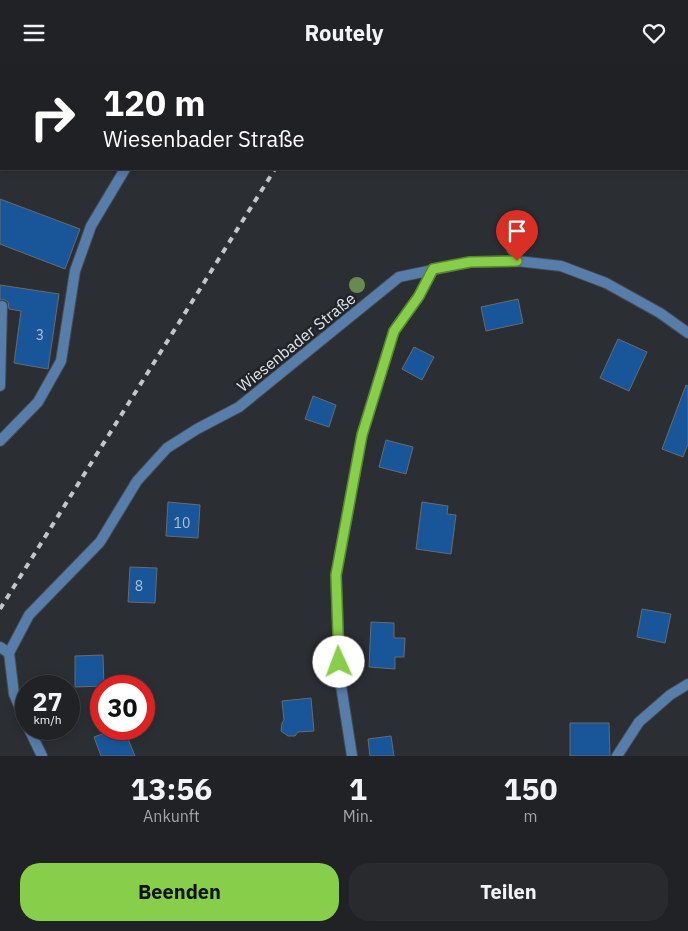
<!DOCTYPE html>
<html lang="de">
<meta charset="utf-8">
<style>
:root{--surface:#202226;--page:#282a2e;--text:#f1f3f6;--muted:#a2a4a7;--line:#3d3f43;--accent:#87cf4a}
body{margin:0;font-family:"IBM Plex Sans",sans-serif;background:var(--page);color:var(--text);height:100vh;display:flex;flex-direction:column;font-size:19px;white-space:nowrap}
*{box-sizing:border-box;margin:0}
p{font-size:16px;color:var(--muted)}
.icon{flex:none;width:28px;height:28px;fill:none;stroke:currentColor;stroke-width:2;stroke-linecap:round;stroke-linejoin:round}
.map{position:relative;height:691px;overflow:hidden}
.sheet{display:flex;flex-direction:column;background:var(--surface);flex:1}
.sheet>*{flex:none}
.hud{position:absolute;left:0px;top:0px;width:689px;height:105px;box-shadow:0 2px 8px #0003,0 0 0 1px var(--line);background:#202124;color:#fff;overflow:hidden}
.speed{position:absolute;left:15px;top:610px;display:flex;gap:10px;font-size:25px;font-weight:700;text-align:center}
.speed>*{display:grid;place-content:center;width:65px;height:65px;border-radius:50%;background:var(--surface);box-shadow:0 2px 8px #0003,0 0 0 1px var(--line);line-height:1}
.speed small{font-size:12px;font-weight:400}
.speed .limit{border:8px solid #d22;background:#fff;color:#111}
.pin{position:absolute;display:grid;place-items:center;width:42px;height:42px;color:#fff;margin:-51px -21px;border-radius:50% 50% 50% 0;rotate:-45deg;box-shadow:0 0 5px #0007}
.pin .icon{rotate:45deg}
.me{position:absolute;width:55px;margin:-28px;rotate:358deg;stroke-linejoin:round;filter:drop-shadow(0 0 4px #0008)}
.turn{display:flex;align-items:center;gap:18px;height:105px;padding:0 20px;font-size:22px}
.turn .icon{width:65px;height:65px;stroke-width:2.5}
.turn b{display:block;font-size:35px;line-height:42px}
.eta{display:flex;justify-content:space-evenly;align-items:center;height:85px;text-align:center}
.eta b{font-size:30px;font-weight:700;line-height:35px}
.action{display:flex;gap:10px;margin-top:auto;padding:10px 20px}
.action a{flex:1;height:58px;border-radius:20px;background:var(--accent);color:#111;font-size:20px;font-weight:700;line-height:58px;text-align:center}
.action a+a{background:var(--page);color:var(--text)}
header{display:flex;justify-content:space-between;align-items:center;height:65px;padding:0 20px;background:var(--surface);font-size:22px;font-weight:700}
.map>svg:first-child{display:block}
.building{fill:#195699;stroke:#676b70}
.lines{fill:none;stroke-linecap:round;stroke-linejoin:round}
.lane-casing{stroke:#484b50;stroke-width:12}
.street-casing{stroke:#484b50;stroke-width:12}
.lane{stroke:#577dab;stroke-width:10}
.street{stroke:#577dab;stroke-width:10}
.rail{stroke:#c4c7c9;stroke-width:4;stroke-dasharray:6 6;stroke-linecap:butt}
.tree{fill:#668a50}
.route-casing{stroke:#588730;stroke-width:12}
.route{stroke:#87cf4a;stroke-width:9}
.labels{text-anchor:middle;stroke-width:5;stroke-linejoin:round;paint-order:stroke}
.number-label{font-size:14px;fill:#b0c1d4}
.street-label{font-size:16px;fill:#e2e5e7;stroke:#212429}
</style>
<header><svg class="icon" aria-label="menu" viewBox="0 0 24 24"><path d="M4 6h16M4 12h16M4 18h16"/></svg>Routely<svg class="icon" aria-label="heart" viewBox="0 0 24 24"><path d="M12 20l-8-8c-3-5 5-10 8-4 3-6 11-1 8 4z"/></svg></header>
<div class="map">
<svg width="688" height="691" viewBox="0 0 688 691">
<rect width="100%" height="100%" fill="#2b2e33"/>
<g class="building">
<path d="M0,134L80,164L65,204L0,179Z"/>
<path d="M0,220L59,229L48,304L14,298L21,246L9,244L8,237L5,235H0Z"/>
<path d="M518,234L523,258L486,266L481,242Z"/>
<path d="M618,274L647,287L629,326L600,313Z"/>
<path d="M414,282L434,292L422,315L402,304Z"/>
<path d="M686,320L688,321V379L683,392L662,384Z"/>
<path d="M313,331L336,340L329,362L305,354Z"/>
<path d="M386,375L413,382L406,409L379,402Z"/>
<path d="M168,437L200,440L198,473L166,471Z"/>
<path d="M422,437L448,441L447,449L456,450L451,489L416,484Z"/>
<path d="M130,502L157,503L155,538L128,537Z"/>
<path d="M642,544L671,549L665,578L637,572Z"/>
<path d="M371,557L394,558V573H405L404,592H395V604L369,602Z"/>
<path d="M103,590L104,621L75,622V591Z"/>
<path d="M311,633L314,666L298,667L295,671H288L281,666L282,658L284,655L282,636Z"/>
<path d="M570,658H609L610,691H570Z"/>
<path d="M116,664H124L135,691H101L94,672Z"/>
<path d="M391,671L394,691H370L368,674Z"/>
</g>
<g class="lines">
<g class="lane-casing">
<g id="lane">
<path d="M200,1L201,0"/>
<path d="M0,376L38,337L61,296L75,206L91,161L125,104"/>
</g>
</g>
<g class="street-casing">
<g id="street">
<path d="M0,321L2,241"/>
<path d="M0,582L9,588"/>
<path d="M26,657L14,629L9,588L29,550L100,477L137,416L167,383L197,364L239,342L399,212L471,197L517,196L561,201L606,218L660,248L688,268"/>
<path d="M29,664L42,691"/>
<path d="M352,691L340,614L336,511L362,370L394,266L419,231L433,204"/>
<path d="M617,691L639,657L670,630L688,619"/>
</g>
</g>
<use href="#lane" class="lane"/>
<use href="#street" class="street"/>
<g class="rail">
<path d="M340,1L341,0"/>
<path d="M0,544L275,104"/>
</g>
</g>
<g class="tree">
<circle cx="514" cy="183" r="8"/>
<circle cx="357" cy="220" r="8"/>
</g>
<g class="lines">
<g class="route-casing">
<path id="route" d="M339,597L336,510L362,370L394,266L419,231L433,204L470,197L517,196"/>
</g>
<use href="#route" class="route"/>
</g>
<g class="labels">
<g class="number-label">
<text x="40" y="275">3</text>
<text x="182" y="463">10</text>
<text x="139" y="526">8</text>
</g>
<g class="street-label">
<text transform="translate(296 277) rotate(-39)" y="6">Wiesenbader Straße</text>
</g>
</g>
</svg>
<div class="speed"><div>27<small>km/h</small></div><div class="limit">30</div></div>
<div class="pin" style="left:517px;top:196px;background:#d93025"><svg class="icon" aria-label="arrive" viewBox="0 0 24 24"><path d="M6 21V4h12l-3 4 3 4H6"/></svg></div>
<svg class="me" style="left:339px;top:597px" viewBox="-20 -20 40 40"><circle r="19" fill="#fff"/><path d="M0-13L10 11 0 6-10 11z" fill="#87cf4a"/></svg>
<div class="hud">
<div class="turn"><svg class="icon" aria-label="right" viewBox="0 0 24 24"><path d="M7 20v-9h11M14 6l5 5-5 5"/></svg><div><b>120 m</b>Wiesenbader Straße</div></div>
</div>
</div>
<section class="sheet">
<div class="eta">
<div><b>13:56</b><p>Ankunft</p></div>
<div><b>1</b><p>Min.</p></div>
<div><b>150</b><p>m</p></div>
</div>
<div class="action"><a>Beenden</a><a>Teilen</a></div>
</section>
